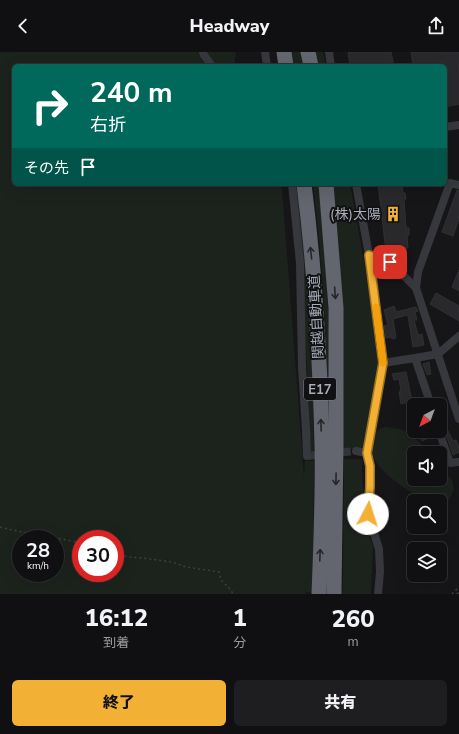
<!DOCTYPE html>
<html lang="ja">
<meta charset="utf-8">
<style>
:root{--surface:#101012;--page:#1e1e20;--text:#f1f3f6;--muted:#9c9d9f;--line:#303032;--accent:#f2b134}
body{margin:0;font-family:"Nunito Sans","Noto Sans JP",sans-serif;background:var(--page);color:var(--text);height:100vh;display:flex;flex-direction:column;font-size:15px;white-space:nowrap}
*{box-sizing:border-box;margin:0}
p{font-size:13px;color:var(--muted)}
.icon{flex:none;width:22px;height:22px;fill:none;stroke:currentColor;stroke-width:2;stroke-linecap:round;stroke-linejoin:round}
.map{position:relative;height:542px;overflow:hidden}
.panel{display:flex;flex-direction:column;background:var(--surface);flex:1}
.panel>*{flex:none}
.top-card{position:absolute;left:12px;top:12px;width:435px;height:122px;border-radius:6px;box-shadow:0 4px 16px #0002,0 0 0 1px var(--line);background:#00695c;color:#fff;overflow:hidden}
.needle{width:26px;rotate:221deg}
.buttons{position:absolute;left:407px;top:346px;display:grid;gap:8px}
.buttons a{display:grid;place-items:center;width:40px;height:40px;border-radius:6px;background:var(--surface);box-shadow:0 4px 16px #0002,0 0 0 1px var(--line);font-size:20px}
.speed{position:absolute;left:12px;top:478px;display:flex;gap:8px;font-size:20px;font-weight:700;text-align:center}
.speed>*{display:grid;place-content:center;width:52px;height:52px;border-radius:50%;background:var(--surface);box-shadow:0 4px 16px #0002,0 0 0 1px var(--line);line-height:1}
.speed small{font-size:10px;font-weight:400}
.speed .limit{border:6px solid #d22;background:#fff;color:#111}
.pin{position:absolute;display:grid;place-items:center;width:34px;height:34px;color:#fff;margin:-17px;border-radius:8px;box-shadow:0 2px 6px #0006}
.me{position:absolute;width:44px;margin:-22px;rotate:5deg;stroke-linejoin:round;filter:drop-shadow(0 0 3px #0008)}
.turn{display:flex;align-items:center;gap:14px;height:84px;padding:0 12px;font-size:18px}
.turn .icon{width:52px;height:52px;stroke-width:2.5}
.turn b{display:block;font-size:28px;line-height:34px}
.then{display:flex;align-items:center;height:38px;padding:0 12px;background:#0003;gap:8px;font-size:15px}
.eta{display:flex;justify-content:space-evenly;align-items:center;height:68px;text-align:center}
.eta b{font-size:24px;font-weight:800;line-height:28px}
.button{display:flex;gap:8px;margin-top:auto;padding:8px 12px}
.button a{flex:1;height:46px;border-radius:6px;background:var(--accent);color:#111;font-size:16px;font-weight:800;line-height:46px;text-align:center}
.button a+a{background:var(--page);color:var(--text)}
header{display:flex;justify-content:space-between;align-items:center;height:52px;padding:0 12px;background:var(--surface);font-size:18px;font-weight:800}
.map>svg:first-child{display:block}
.green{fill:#1c231d;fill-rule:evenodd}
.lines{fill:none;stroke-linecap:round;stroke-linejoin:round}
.stream{stroke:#2c353c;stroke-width:2}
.building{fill:#29292c;stroke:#303034}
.minor-tunnel{stroke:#333438;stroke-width:8;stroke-dasharray:8 4;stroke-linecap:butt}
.path{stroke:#3d3f44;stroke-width:1.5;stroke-dasharray:2 3;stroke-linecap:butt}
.minor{stroke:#37383d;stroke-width:8}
.motorway{stroke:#63666e;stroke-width:15}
.oneway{stroke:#26262a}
.route-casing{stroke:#9d7322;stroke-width:10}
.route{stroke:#f2b134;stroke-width:7}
.slow{stroke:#f59e0b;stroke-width:7}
.labels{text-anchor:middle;stroke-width:4;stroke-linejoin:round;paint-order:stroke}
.shield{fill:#111113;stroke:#7b7e86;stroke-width:1}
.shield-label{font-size:13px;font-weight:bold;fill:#a8adb8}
.poi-label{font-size:14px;fill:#a8adb8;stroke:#111113;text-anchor:end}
.street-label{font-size:14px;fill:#a8adb8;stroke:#111113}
</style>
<header><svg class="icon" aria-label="back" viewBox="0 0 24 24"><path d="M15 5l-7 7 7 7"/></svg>Headway<svg class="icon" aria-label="share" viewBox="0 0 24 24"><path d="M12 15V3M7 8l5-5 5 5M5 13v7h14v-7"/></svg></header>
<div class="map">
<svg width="459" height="542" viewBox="0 0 459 542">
<rect width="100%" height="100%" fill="#161618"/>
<g class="green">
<path d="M0,0H236L234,14H14V132H279L282,138L304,425L305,409H314L313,541L306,540V542H0ZM21,487H55V521H21ZM81,487H115V521H81Z"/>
<path d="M290,0H301L303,14H293Z"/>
<path d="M315,0H323L326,14H317Z"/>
<path d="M292,132H299L306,195L313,327L314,402H308L306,347L308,333L301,211Z"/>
<path d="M313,132H319C321,159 324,187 326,214C330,275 329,337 328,398C328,309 324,220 313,132Z"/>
<path d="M333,132H350L364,209L376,290L378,313L364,396L343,398L339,198Z"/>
<path d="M386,375C392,376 399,376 405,379C414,384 422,393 430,401H414V427H440V413L452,428L454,438L449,448C443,449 437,450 431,448C413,444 386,425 376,410C372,405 371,395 372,389C374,380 376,377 386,375Z"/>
<path d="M344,407H360L362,409V422L366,474L373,493L371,542H342L343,526Z"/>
</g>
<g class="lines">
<path class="stream" d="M457,542L459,541"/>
</g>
<g class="building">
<path d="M348,0H391L394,14H350Z"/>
<path d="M411,0H459V52L445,55V14H413Z"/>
<path d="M378,132H402L403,141H405L406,147L404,148L406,176H409V183H407L408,196L386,199Z"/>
<path d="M457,138H459V167L453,184L442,180Z"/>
<path d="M459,218V239L452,235Z"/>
<path d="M436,241L459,254V269L430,252Z"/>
<path d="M394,254L396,260L416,255L418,259L415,260L417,268H414L418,283L422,282L424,293L413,295L408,264L407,263L393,267L396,286L392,287V285L386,286L384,274L388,273L384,258Z"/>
<path d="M429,310L431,322L427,323L423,312Z"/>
<path d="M406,320L412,349L401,352L399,340L401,339L399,327L394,328L392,322Z"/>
<path d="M445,373L453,389L456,388L459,395V400L453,403L444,377L442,374Z"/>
<path d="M417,379H434L435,383L422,389Z"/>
</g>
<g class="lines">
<path class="minor-tunnel" d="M307,404L356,399"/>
<g class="path">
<path d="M0,475C27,482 54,485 81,491"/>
<path d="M115,501L128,505L143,506L172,510L186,515L219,520L221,528L231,538L233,542"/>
<path d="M452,542L459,535"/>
</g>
<g class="minor">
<path d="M203,0L204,3L212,14"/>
<path d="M265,0L267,14"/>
<path d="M329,0L331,14"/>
<path d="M445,75L459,73"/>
<path d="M292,132L300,211L302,315L306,378L307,404"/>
<path d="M356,132L369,203L390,210L416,236L459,367"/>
<path d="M369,203L383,311L415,306L438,302L459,284"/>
<path d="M416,236L418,220L450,131L459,133"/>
<path d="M415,306L431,353"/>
<path d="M439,379L450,411L459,410"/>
<path d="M356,399L367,401"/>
<path d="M378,542L380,520L379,497L368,462L370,433V414L367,401L383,311"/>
</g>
<g class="motorway">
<path d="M284,0L286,14"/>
<path d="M308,0L311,14"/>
<path d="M304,132C315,219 320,306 322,393C323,443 321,492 319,542"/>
<path d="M326,132L336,256V391L334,542"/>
</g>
</g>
<defs><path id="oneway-shaft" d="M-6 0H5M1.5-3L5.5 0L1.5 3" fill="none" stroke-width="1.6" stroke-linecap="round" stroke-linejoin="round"/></defs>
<g class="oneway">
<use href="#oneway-shaft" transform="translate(311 201) rotate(-96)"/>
<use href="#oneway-shaft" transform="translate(335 241) rotate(86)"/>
<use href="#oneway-shaft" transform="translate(321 373) rotate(-92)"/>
<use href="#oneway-shaft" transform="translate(336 427) rotate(91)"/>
<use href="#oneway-shaft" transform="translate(320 503) rotate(-88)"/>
</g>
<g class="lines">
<g class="route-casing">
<path id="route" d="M368,462L370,434V414L367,401L383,311L369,203L390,210"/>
</g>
<use href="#route" class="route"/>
<path class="slow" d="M376,255L383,311"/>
</g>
<defs>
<g id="building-bare" transform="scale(1.2)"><path d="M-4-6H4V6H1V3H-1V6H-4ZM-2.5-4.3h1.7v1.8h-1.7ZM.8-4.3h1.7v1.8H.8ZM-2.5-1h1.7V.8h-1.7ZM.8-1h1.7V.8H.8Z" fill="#f2b134" stroke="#111113" stroke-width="2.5" paint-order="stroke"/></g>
</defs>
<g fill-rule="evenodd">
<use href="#building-bare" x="393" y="162"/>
</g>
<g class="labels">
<rect class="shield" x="304" y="326" width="32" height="22" rx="3"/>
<g class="shield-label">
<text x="320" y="342">E17</text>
</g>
<g class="poi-label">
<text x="381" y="167">(株)太陽</text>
</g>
<g class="street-label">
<text transform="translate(316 265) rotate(-93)" y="5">関越自動車道</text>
</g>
</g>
</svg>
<div class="buttons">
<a><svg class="needle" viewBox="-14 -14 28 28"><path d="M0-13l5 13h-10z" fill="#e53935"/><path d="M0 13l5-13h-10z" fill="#9c9d9f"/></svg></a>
<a><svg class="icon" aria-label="sound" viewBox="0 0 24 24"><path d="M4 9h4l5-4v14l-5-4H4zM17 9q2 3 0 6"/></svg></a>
<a><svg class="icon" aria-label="search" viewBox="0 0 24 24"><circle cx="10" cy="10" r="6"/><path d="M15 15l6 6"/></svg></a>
<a><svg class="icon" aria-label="layers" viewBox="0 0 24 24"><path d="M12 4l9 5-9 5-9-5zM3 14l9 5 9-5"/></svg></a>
</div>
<div class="speed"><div>28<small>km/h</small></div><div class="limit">30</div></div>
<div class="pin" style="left:390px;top:210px;background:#d93025"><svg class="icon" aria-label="arrive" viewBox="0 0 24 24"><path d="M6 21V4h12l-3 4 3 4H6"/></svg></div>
<svg class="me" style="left:368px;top:462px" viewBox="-20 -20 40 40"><circle r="19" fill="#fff"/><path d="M0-13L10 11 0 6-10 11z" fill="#f2b134"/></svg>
<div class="top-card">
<div class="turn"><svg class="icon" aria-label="right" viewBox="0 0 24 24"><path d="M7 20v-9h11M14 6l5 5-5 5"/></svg><div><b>240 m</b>右折</div></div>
<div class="then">その先<svg class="icon" aria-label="arrive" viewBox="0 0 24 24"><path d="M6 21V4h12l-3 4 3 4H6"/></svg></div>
</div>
</div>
<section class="panel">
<div class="eta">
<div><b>16:12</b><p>到着</p></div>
<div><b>1</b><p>分</p></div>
<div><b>260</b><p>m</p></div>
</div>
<div class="button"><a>終了</a><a>共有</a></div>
</section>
